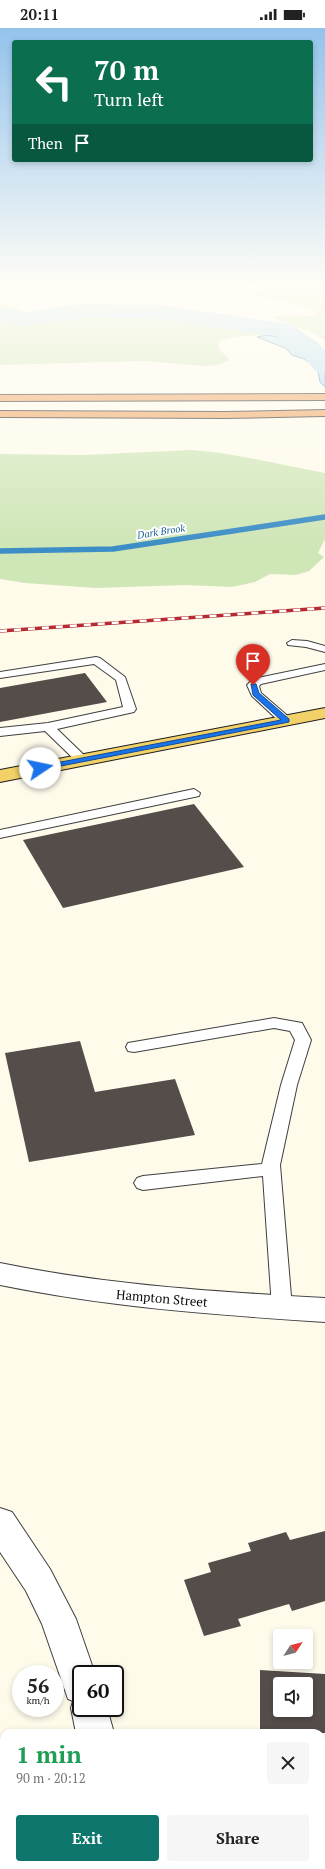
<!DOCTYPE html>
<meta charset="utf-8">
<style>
:root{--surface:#fff;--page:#f6f6f6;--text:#222;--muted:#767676;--accent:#0f766e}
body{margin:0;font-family:"PT Serif",serif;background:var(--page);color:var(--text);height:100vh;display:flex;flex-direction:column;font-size:15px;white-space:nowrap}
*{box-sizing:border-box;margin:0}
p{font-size:13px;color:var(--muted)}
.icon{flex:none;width:22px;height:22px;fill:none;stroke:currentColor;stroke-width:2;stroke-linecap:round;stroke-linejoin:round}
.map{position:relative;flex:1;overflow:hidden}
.drawer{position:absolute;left:0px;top:1701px;width:325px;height:140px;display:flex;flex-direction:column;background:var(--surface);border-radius:12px 12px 0 0;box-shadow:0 2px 6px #0003}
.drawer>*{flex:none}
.banner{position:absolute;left:12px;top:12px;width:301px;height:122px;border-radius:4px;box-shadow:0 2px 6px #0003;background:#0b6e4f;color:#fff;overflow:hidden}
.needle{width:26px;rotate:54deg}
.tools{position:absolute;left:273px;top:1601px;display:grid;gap:8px}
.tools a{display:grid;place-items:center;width:40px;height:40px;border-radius:4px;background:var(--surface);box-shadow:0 2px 6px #0003;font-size:20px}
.speed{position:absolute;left:12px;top:1637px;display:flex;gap:8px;font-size:20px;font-weight:700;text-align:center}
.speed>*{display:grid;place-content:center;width:52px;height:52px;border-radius:50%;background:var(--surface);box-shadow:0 2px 6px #0003;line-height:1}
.speed small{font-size:10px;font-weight:400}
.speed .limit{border:2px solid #111;border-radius:6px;background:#fff;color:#111}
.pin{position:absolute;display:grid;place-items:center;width:34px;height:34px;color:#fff;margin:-41px -17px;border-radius:50% 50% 50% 0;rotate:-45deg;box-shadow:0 0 4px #0007}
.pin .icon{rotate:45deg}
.me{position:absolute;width:44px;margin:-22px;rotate:79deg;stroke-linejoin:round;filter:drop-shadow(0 0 3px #0008)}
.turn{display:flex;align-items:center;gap:14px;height:84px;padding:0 16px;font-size:18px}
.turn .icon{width:52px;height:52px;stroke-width:2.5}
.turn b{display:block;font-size:28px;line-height:34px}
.then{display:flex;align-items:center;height:38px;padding:0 16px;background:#0003;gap:8px;font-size:15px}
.round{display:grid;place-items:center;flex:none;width:42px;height:42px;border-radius:4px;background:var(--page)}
.overview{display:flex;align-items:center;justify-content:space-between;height:68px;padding:0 16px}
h1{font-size:24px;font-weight:600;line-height:30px;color:#1e9e55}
.cta{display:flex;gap:8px;margin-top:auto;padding:8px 16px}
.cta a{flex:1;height:46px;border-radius:4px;background:var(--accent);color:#fff;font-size:16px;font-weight:600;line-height:46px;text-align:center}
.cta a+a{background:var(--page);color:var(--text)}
.status{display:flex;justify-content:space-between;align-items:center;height:28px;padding:0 20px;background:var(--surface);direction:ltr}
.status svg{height:11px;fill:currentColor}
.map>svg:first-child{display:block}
.green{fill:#cfe6b7}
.water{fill:#b3daf3;stroke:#3d8ec6}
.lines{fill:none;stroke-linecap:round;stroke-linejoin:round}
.stream{stroke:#3d8ec6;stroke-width:5.5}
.river{fill:#b3daf3;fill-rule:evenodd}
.building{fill:#544d49;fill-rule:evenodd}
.lane-casing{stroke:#3f3f3f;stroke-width:2}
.street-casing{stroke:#3f3f3f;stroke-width:2}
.primary-casing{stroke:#1d1d1d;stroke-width:2}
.highway-casing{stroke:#1d1d1d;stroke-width:2}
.lane{fill:#fff;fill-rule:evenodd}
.street{fill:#fff;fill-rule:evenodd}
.primary{fill:#f2d168;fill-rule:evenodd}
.highway{fill:#ed9f5a;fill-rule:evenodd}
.rail-casing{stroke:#b42b30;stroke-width:3.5}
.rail{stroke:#fff;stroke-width:2.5;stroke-dasharray:7;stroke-linecap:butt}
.route{fill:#1a73e8;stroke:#114b97}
.labels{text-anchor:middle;stroke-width:4;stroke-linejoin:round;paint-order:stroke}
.far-water-label{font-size:10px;font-style:italic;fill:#1c6096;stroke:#fff}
.near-street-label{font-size:13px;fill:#0c0c0c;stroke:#fff}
</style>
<div class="status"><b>20:11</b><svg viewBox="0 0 49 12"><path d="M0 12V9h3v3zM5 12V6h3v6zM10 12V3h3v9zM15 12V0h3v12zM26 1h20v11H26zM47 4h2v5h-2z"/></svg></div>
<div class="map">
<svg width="325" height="1841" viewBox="0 0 325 1841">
<rect width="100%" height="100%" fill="#fefbeb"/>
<g class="green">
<path d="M265,260H325V312L312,304L272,290L280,287L313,288L318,285L303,278L256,268L255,266Z"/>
<path d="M0,274L26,285L69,280L181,284L250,293L282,299L296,305L288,311C268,307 240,306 220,313L218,316L219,321L230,332L217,337L204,338L145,333L0,337Z"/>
<path d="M191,422C237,425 280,437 325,445V511L318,525L324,529L309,543L296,547L270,546L255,554L232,559L186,557L96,560L25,555L0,551V426L84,427Z"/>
</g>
<path class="water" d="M267,307L302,313L325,326V359L320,354L318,343L314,338L304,331L292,327L285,320L257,309Z"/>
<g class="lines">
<path class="stream" d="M0,523L113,521L325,489"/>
<path class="river" d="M79,276L160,277L283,295L292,297L318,315L325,322V346L316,344L300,325L276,308L160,291L79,290L24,298L0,294V280L24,284Z"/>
</g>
<g class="building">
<path d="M85,645L107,674L0,694V660Z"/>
<path d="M194,776L244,839L63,880L23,812Z"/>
<path d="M80,1013L95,1064L175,1051L195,1107L29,1134L5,1025Z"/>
<path d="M325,1503V1573L292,1583L289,1576L238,1591L241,1598L204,1608L184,1552L211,1544L208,1535L251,1523L248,1515L286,1504L290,1512Z"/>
<path d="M260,1642L325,1646V1705H260ZM280,1656H306V1682H280Z"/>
</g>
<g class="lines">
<g class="lane-casing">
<g id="lane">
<path d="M292,612L307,613L325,618V624L306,619L288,617L287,615Z"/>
<path d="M96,629L100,630L125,649L136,681L134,684L57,701L86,729L88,732L86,735H78L45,703L0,708V700L48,695L123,679L116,652L94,636L0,650V644Z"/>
<path d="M325,636V642L261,656L259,658L261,665L290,690L292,693L290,696H282L252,668L247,657L253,651Z"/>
<path d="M194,761L200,765L199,768L0,810V802Z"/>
<path d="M274,990L302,995L311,1012L297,1057L280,1137L292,1280L289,1286L282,1288L275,1286L272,1280L263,1148L143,1162L137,1160L134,1155L137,1150L143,1148L262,1136L281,1057L295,1012L290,1003L274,1000L134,1024L128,1023L126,1019L128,1015L134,1014Z"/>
</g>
</g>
<g class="street-casing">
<g id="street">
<path d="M161,260H171L165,263Z"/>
<path d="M0,1235C107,1257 216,1264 325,1270V1294C216,1287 107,1279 0,1257Z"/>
<path d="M0,1480L12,1484L50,1541L76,1591L95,1646H81V1680H107L114,1705H76L71,1680L73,1673L68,1671L42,1596L26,1563L0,1524Z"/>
<rect x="92" y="1837" width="40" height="4"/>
</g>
</g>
<g class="primary-casing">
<path id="primary" d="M325,680V690L0,754V742Z"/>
</g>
<g class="highway-casing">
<g id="highway">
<path d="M325,366V372L0,373V367Z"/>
<path d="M325,382V388L225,390L0,389V383L225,384Z"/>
</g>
</g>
<use href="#lane" class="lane"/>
<use href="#street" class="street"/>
<use href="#primary" class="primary"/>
<use href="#highway" class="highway"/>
<g class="rail-casing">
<path id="rail" d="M0,603L325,580"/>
</g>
<use href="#rail" class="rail"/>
</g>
<linearGradient id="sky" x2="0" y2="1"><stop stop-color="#93c3ec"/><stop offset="0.5" stop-color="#fffdf6"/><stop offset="1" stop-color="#fffdf6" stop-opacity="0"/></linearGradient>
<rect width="325" height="517" fill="url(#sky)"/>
<path class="route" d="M251,656H256L259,665L289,691V694L40,742L37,740L40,738L281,692L253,667Z"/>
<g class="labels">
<g class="far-water-label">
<text transform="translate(161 503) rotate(-9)" y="4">Dark Brook</text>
</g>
<g class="near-street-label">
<text transform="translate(162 1270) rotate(5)" y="5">Hampton Street</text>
</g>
</g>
</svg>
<div class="tools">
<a><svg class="needle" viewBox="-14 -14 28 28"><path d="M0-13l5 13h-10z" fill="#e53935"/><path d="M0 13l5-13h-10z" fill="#767676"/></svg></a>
<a><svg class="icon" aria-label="sound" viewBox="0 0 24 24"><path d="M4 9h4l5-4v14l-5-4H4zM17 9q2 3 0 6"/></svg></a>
</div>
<div class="speed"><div>56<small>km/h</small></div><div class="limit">60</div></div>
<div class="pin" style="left:253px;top:657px;background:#d93025"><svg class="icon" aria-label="arrive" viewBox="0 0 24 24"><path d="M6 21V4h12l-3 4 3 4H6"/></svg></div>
<svg class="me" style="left:40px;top:740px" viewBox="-20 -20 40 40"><circle r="19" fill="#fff"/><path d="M0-13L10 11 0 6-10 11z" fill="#1a73e8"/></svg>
<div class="banner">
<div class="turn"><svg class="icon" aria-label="left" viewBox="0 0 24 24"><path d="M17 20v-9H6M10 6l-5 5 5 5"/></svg><div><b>70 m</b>Turn left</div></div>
<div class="then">Then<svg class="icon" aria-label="arrive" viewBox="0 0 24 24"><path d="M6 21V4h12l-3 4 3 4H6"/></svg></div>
</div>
<section class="drawer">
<div class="overview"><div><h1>1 min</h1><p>90 m · 20:12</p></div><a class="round"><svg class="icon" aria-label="close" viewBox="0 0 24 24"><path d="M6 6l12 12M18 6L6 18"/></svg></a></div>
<div class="cta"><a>Exit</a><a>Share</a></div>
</section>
</div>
